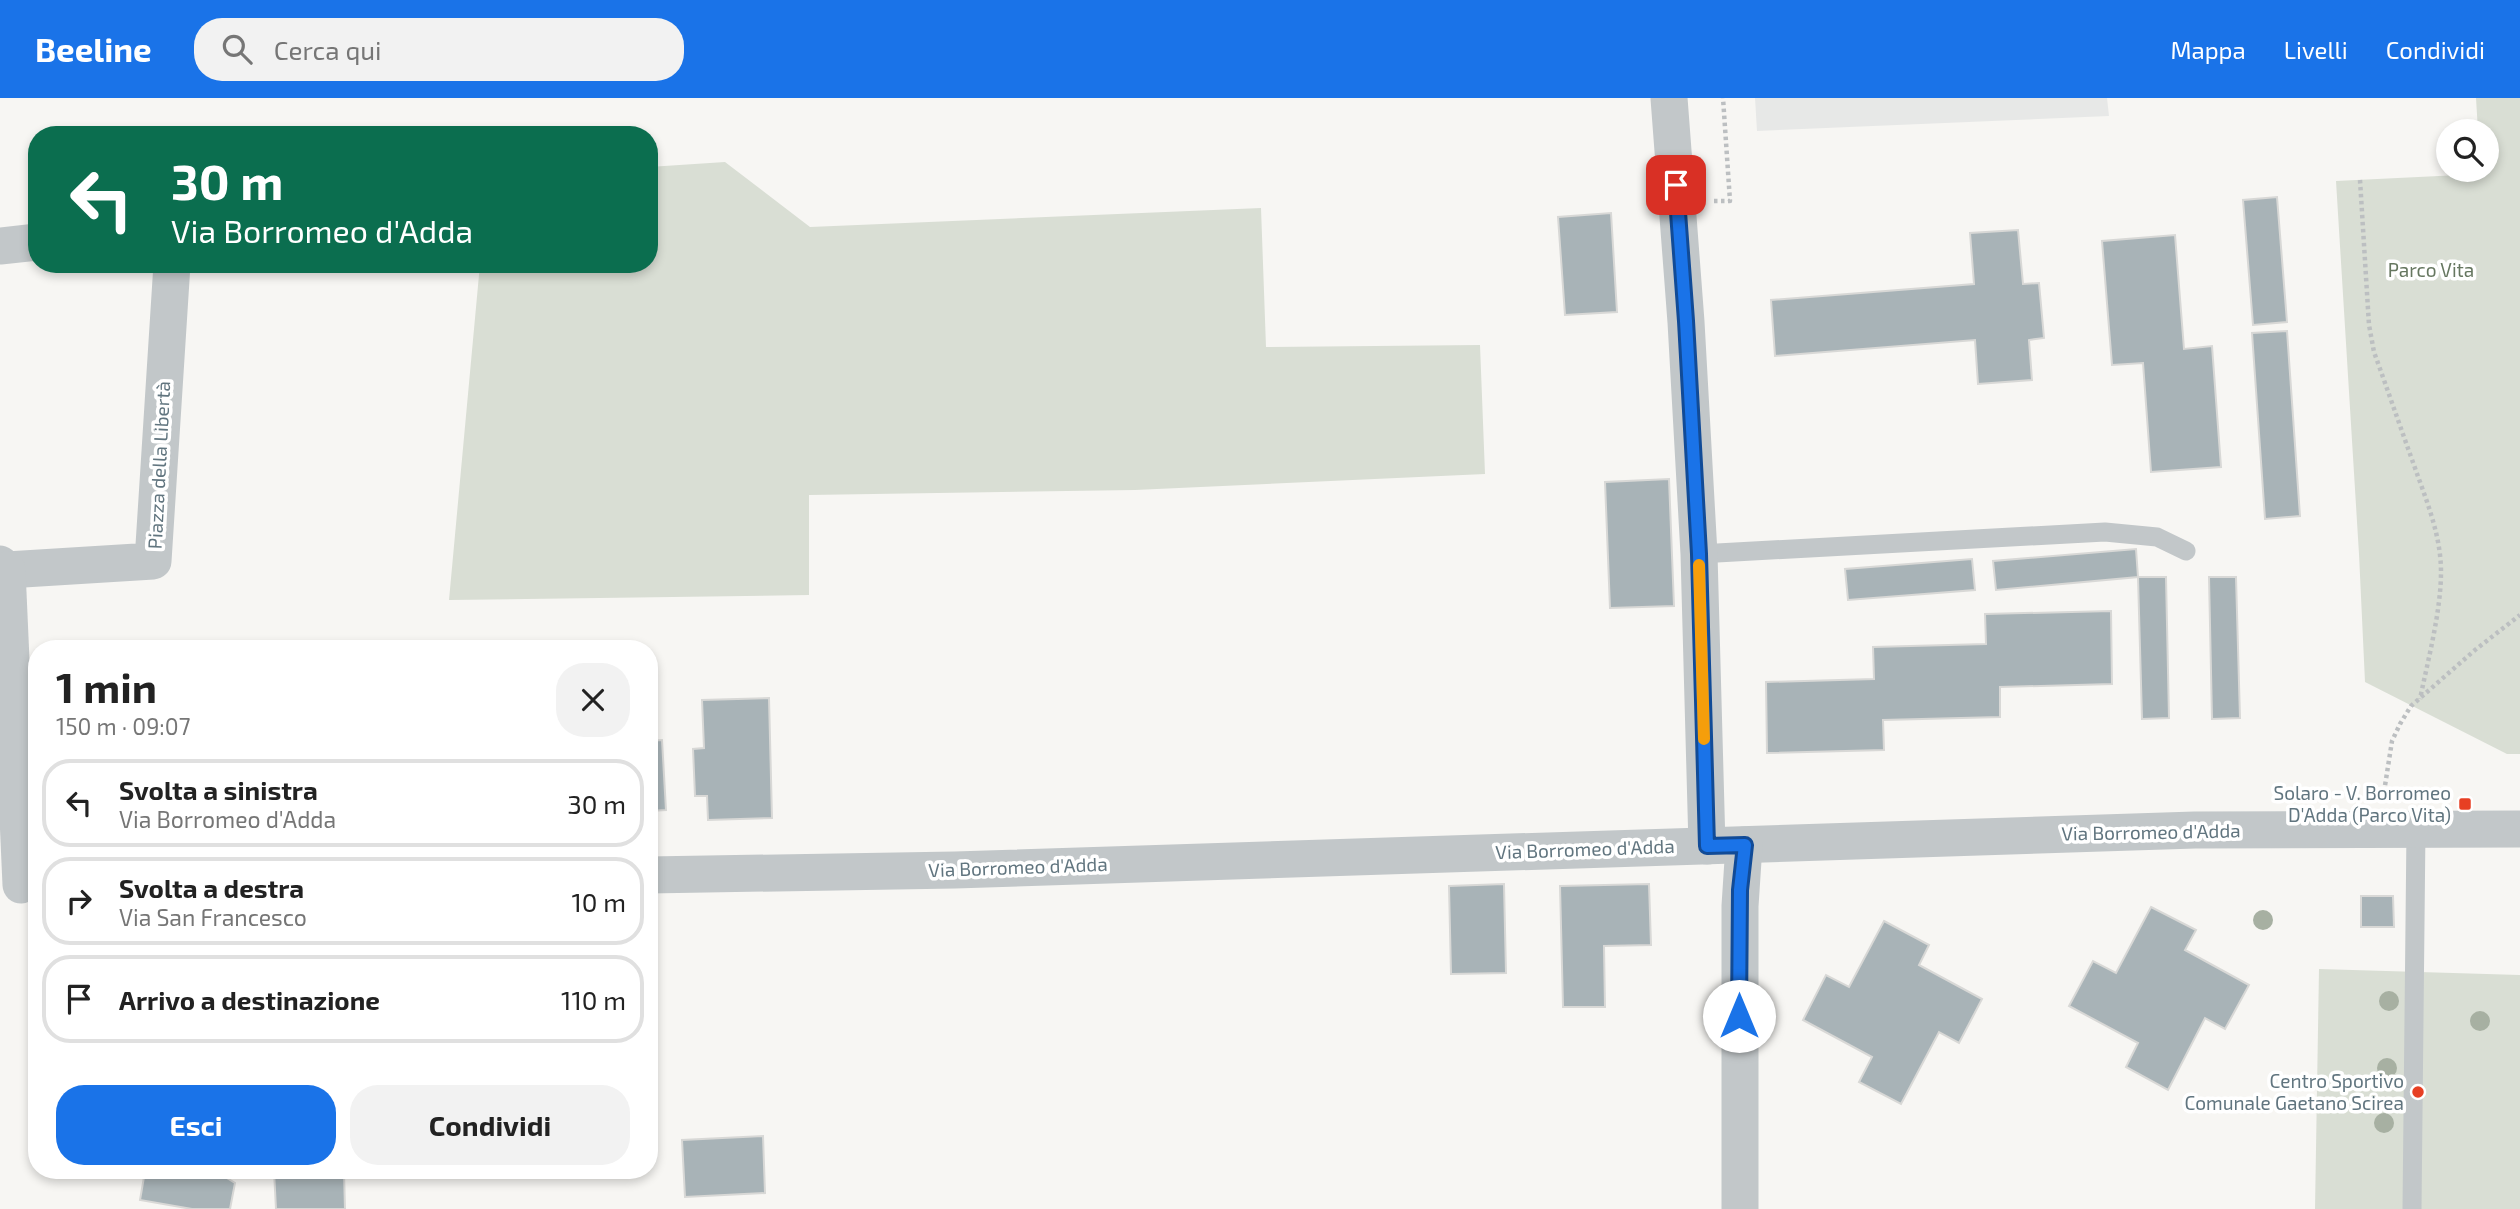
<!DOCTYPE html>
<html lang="it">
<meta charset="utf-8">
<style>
:root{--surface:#fff;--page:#f2f2f2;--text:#222;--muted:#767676;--line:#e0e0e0;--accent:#1a73e8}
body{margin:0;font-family:"Exo 2",sans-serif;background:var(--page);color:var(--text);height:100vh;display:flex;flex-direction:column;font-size:26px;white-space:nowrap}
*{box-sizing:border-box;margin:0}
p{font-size:23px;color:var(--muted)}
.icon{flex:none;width:38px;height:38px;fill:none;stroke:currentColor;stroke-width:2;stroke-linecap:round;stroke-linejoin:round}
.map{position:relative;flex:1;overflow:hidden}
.panel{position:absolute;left:28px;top:542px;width:630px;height:539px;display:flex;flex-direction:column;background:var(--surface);border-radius:28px;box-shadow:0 4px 10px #0003}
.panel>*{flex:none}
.top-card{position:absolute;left:28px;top:28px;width:630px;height:147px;border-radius:28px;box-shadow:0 4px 10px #0003;background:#0b6e4f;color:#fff;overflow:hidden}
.fabs{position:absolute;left:2436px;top:21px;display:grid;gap:14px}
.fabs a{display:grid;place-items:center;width:63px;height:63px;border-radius:50%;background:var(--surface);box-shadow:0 4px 10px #0003;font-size:35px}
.pin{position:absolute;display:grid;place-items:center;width:60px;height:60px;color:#fff;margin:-30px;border-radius:14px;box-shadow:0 4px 10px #0006}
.me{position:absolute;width:77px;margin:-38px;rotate:0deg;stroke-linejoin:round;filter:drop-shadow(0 0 5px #0008)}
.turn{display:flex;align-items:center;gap:24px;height:147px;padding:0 28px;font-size:32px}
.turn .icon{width:91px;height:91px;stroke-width:2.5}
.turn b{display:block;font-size:49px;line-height:60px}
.round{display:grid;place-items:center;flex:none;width:74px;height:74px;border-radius:28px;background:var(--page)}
.overview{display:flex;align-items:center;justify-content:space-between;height:119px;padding:0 28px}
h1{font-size:42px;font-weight:700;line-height:52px}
.cta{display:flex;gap:14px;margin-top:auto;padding:14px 28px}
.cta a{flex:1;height:80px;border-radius:28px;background:var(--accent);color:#fff;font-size:28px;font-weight:700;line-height:80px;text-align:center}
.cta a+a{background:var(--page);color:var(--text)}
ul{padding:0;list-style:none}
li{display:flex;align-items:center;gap:21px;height:88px;margin:0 14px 10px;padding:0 14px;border:4px solid var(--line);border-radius:28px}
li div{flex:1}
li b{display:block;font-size:26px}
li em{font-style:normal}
header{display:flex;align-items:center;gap:42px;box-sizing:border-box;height:98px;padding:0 35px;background:var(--accent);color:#fff}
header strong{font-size:33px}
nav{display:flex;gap:38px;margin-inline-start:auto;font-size:24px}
.search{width:490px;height:63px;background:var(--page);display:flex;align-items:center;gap:18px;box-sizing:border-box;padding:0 24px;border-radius:28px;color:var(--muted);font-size:26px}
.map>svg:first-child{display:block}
.built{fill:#e7e8e7}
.green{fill:#d9ded4}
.building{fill:#a8b3b7;stroke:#d8d8d6;stroke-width:2}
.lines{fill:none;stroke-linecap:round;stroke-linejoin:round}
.path{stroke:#bcbfc1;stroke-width:4.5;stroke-dasharray:3.5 3.5;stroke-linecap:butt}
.service{stroke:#c2c7c9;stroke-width:19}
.minor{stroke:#c2c7c9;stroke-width:37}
.tree{fill:#a7b0a2}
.route-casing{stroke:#114b97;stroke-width:18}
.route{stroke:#1a73e8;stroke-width:12}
.slow{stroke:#f59e0b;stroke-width:12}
.poi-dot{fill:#e73f23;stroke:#fff;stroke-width:2.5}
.labels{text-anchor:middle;stroke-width:7;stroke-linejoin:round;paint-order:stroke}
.park-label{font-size:19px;fill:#667760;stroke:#fff}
.street-label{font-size:19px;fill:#61757f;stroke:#fff}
.poi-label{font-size:19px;fill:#61757f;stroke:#fff;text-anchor:end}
</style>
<header>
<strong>Beeline</strong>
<div class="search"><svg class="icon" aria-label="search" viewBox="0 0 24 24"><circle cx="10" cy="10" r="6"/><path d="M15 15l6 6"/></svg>Cerca qui</div>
<nav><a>Mappa</a><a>Livelli</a><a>Condividi</a></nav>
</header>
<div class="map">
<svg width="2520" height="1111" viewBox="0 0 2520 1111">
<rect width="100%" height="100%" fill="#f7f6f3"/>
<path class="built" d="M1755,0H2107L2109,18L1757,33Z"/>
<g class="green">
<path d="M2476,0H2520V656H2507L2365,584L2359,456L2336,83L2480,76V72H2487V33H2478Z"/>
<path d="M725,64L810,129L1261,110L1266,249L1480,247L1485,376L1135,392L809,397V497L449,502L480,166H649V69Z"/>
<path d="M2319,871L2520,877V1111H2315Z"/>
</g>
<g class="building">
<path d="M2277,99L2287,224L2253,227L2243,102Z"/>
<path d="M1611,115L1617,214L1565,217L1558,119Z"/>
<path d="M2018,132L2023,186L2039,185L2044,240L2029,242L2032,282L1978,286L1975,242L1775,258L1771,202L1974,186L1970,135Z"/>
<path d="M2175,137L2184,251L2212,248L2221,369L2151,374L2143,265L2112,267L2102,143Z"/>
<path d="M2287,233L2300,418L2265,421L2252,235Z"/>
<path d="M1669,381L1674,508L1610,510L1605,384Z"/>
<path d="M2136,451L2138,479L1996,492L1993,463Z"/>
<path d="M1972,461L1975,492L1848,502L1845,471Z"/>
<path d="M2138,479H2166L2169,620L2142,621Z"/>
<path d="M2209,479H2236L2240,620L2212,621Z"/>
<path d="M2111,513L2112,586L2000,589V619L1883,622L1884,652L1767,655L1766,584L1874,581L1873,549L1986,546L1985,516Z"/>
<path d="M769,600L772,720L708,722L707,698H695L693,651L704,650L702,602Z"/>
<path d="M662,642L666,712L649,713V643Z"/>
<path d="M1504,786L1506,875L1451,876L1449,788Z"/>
<path d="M1649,786L1651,847L1604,848L1605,909H1563L1560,788Z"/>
<path d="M2361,798H2393L2394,829H2361Z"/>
<path d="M2151,809L2196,832L2185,852L2249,887L2225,931L2205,920L2168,992L2126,969L2138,945L2069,908L2093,863L2116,875Z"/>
<path d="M1884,823L1929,847L1919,867L1982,901L1959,945L1939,934L1901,1006L1859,984L1872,959L1803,922L1826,877L1849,889Z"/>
<path d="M763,1038L765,1095L685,1099L682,1042Z"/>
<path d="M145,1073H228L227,1080L235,1085L230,1111H192L140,1102Z"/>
<path d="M274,1073H344L345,1111H276Z"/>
</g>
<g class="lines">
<g class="path">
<path d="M2360,82L2369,227L2374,254C2388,293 2401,331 2415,370C2427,404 2441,438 2441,474C2441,513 2428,562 2420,601"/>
<path d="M1714,103H1730L1723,0"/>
<path d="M2384,694L2392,643L2400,626L2411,608L2475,552L2520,517"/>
</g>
<g class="service">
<path d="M1699,456L2105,434L2157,439L2186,453"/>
<path d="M2412,1111L2416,730"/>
</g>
<g class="minor">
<path d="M1669,0L1686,224L1699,456L1707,748"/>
<path d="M0,148L37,144"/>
<path d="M0,466L7,472L153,463L172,166"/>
<path d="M7,472L21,787"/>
<path d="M649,777L955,772L2195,732L2520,731"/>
<path d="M1740,1111V808L1744,747"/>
</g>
</g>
<g class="tree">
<circle cx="2263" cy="822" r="10"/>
<circle cx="2389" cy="903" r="10"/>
<circle cx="2480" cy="923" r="10"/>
<circle cx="2387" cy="970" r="10"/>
<circle cx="2384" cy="1025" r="10"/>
</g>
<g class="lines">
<g class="route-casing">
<path id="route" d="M1676,87L1686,223L1699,456L1707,748L1745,747L1740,792L1739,918"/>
</g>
<use href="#route" class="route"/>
<path class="slow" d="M1699,467L1704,641"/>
</g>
<g class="poi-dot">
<rect x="2458" y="699" width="14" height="14" rx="3.5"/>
<circle cx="2418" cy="994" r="7"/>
</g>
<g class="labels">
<g class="park-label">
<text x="2431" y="179">Parco Vita</text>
</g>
<g class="street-label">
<text transform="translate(159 367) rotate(-87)" y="7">Piazza della Libertà</text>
<text transform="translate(2151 734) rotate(-1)" y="7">Via Borromeo d'Adda</text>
<text transform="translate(1585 751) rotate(-2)" y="7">Via Borromeo d'Adda</text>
<text transform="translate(1018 769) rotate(-2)" y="7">Via Borromeo d'Adda</text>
</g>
<g class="poi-label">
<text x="2451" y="702">Solaro - V. Borromeo<tspan x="2451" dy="22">D'Adda (Parco Vita)</tspan></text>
<text x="2404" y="990">Centro Sportivo<tspan x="2404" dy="22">Comunale Gaetano Scirea</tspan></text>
</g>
</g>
</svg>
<div class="fabs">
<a><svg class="icon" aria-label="search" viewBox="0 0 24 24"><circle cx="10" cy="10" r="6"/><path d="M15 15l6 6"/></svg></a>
</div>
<div class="pin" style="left:1676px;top:87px;background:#d93025"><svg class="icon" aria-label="arrive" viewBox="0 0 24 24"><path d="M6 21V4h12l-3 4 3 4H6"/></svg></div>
<svg class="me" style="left:1739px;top:918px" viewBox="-20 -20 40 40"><circle r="19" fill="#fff"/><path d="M0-13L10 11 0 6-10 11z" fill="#1a73e8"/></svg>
<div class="top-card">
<div class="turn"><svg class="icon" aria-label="left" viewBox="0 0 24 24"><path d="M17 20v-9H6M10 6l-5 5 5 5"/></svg><div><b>30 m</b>Via Borromeo d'Adda</div></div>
</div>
<section class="panel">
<div class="overview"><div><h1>1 min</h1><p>150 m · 09:07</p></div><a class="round"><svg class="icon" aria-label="close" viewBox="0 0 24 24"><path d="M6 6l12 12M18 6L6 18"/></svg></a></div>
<ul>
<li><svg class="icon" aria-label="left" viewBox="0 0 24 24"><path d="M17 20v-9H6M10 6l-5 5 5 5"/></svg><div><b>Svolta a sinistra</b><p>Via Borromeo d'Adda</p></div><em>30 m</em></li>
<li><svg class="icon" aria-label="right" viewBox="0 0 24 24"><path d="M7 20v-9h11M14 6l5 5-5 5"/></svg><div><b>Svolta a destra</b><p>Via San Francesco</p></div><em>10 m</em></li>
<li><svg class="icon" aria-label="arrive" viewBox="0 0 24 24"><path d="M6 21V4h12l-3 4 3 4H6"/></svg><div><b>Arrivo a destinazione</b></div><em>110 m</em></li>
</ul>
<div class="cta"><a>Esci</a><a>Condividi</a></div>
</section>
</div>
